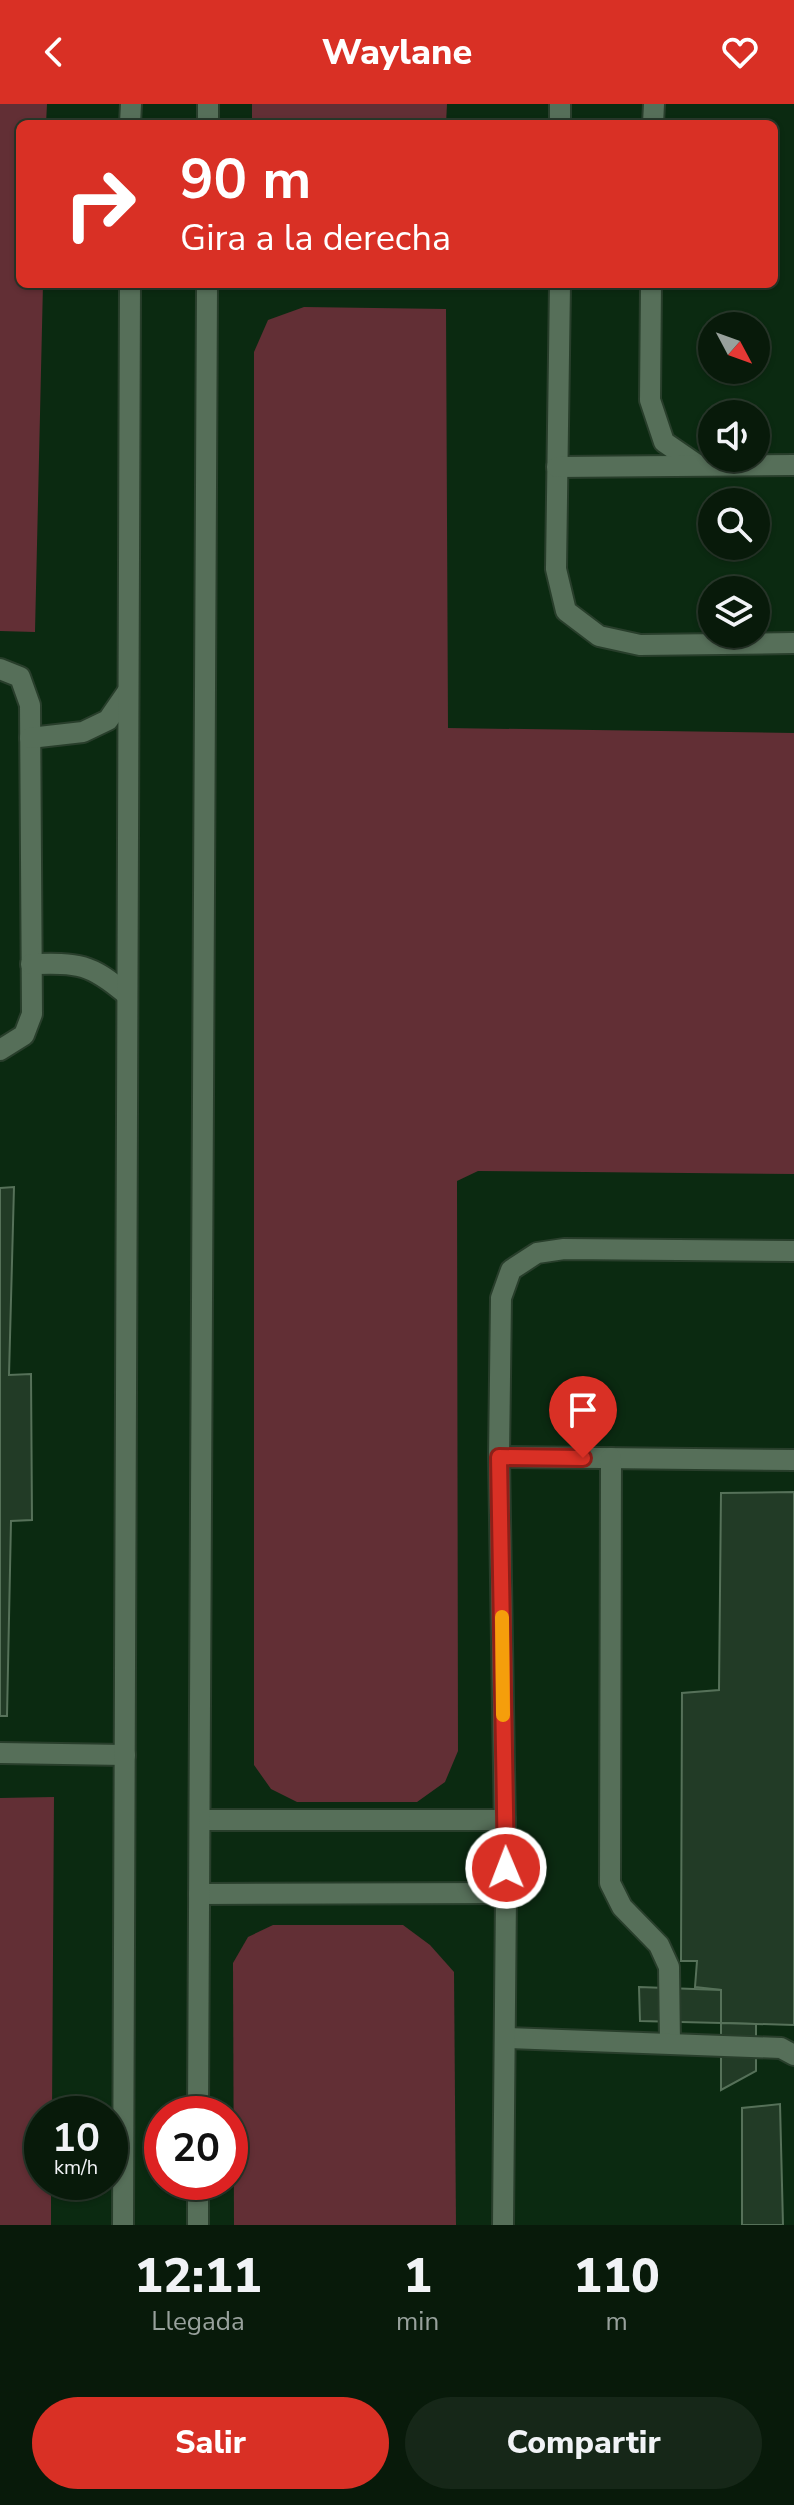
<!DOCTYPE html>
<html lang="es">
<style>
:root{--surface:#081a0a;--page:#162718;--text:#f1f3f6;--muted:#98a19c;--line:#29382b;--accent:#d93025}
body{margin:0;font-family:"Nunito Sans",sans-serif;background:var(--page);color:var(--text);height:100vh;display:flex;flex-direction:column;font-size:30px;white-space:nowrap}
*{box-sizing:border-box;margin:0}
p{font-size:26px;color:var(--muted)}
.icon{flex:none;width:44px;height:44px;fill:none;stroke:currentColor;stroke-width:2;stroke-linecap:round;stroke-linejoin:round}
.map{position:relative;height:2121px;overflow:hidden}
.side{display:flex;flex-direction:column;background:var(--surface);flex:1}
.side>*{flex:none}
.guide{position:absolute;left:16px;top:16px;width:762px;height:168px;border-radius:12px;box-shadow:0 2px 6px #0004,0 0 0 2px var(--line);background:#d93025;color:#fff;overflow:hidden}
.needle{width:52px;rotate:131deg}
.buttons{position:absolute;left:698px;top:208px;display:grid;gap:16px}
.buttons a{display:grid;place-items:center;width:72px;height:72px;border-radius:50%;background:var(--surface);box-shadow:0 2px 6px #0004,0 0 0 2px var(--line);font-size:40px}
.speed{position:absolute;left:24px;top:1992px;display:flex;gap:16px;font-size:40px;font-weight:700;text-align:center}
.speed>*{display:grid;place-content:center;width:104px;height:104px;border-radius:50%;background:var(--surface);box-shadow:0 2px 6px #0004,0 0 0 2px var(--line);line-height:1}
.speed small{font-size:20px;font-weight:400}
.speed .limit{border:12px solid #d22;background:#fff;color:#111}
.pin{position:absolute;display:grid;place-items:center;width:68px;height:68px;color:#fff;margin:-82px -34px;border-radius:50% 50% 50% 0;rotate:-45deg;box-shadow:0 0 8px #0007}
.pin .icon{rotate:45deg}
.me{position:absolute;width:88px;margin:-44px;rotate:359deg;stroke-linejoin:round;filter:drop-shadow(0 0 6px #0008)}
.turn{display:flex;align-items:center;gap:28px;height:168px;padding:0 32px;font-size:36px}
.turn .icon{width:104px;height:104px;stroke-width:2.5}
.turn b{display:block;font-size:56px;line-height:68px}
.eta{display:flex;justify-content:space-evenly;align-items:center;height:136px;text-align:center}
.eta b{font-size:48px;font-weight:800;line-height:56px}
.button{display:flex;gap:16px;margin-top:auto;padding:16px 32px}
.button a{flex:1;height:92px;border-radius:48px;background:var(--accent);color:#fff;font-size:32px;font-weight:800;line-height:92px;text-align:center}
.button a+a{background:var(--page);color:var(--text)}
header{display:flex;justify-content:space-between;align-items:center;height:104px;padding:0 32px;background:var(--accent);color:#fff;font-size:36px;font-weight:800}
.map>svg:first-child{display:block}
.built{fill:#0b2a11;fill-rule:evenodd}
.green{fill:#622f35}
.building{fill:#223b26;stroke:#567159;stroke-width:2}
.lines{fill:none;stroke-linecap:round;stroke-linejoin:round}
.minor-casing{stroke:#283e2b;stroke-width:24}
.minor{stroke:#566f59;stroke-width:20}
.route-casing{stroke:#8d1f18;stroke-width:20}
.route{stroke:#d93025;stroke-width:14}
.slow{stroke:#f59e0b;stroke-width:14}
</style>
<header><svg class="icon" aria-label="back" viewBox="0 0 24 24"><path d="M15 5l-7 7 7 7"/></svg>Waylane<svg class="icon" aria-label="heart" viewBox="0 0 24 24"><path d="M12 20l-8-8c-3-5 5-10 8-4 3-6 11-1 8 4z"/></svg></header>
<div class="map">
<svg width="794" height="2121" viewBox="0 0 794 2121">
<rect width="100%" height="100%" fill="#0a220e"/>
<path class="built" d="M0,0H794V2121H0ZM20,20H774V180H20ZM712,222H756V266H712ZM712,310H756V354H712ZM712,398H756V442H712ZM712,486H756V530H712ZM42,2010H110V2078H42ZM162,2010H230V2078H162Z"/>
<g class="green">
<path d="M0,0H47L46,20H20V180H43L35,528L0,527Z"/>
<path d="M252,0H447L446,20H252Z"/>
<path d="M304,203L446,205L448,624L794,629V1070L478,1067L457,1077L458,1647L445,1678L417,1698H297L271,1685L254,1661V248L268,216Z"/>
<path d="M54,1693L52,2010H42V2078H51V2121H0V1694Z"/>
<path d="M273,1821H403L430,1841L454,1868L456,2121H234L233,1859L248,1833Z"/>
</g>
<g class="building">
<path d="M14,1083L9,1271L31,1270L32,1416L11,1417L7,1612H0V1084Z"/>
<path d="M794,1388V1921L721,1919V1886L695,1883L697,1857H681L682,1589L719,1586L721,1389Z"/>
<path d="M639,1883L721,1886V1919L640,1917Z"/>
<path d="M721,1919L756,1920V1967L721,1986Z"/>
<path d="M780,2000L783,2121H742V2004Z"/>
</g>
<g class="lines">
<g class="minor-casing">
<g id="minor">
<path d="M560,0V20"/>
<path d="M130,20L131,0"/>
<path d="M208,20V0"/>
<path d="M653,20L654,0"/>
<path d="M560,180L556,465L566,507L599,532L640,541L794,539"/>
<path d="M651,180L650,296L664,338L696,360"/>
<path d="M557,363L794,361"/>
<path d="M0,565L20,573L30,601L32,910L24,931L0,946"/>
<path d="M30,634L83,628L108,616L128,587"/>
<path d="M31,860C79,859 90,859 127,891"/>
<path d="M499,1353L794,1356"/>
<path d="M611,1354L610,1779L622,1803L659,1841L669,1863L670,1939"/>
<path d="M0,1649L125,1651"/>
<path d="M200,1716H505"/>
<path d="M199,1790L506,1789"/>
<path d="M505,1934L781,1944L794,1951"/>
<path d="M198,2010L207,180"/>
<path d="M123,2121L130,180"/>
<path d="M198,2121V2078"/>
<path d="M503,2121L506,1789L499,1353L501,1194L511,1166L537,1149L564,1145L794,1147"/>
</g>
</g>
<use href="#minor" class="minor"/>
</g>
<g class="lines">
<g class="route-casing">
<path id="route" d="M506,1764L499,1353L583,1354"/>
</g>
<use href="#route" class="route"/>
<path class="slow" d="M502,1513L503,1611"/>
</g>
</svg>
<div class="buttons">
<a><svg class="needle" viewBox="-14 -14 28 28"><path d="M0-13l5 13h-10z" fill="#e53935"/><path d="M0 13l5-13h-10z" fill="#98a19c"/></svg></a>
<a><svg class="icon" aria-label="sound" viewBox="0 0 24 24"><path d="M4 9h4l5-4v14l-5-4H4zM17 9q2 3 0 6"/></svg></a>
<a><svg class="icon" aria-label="search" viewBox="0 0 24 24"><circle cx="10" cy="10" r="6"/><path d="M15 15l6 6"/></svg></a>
<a><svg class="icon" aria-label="layers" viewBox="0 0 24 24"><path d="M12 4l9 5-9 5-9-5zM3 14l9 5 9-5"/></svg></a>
</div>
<div class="speed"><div>10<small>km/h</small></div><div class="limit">20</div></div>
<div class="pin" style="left:583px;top:1354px;background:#d93025"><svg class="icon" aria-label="arrive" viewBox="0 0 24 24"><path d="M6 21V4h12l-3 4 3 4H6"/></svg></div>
<svg class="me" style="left:506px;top:1764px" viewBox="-20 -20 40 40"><circle r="17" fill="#d93025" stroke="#fff" stroke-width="3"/><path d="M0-11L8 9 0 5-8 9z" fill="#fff"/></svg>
<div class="guide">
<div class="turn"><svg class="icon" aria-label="right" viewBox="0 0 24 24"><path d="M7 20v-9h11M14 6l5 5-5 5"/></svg><div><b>90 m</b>Gira a la derecha</div></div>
</div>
</div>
<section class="side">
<div class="eta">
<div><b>12:11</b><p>Llegada</p></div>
<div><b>1</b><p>min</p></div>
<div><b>110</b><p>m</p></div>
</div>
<div class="button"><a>Salir</a><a>Compartir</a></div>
</section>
